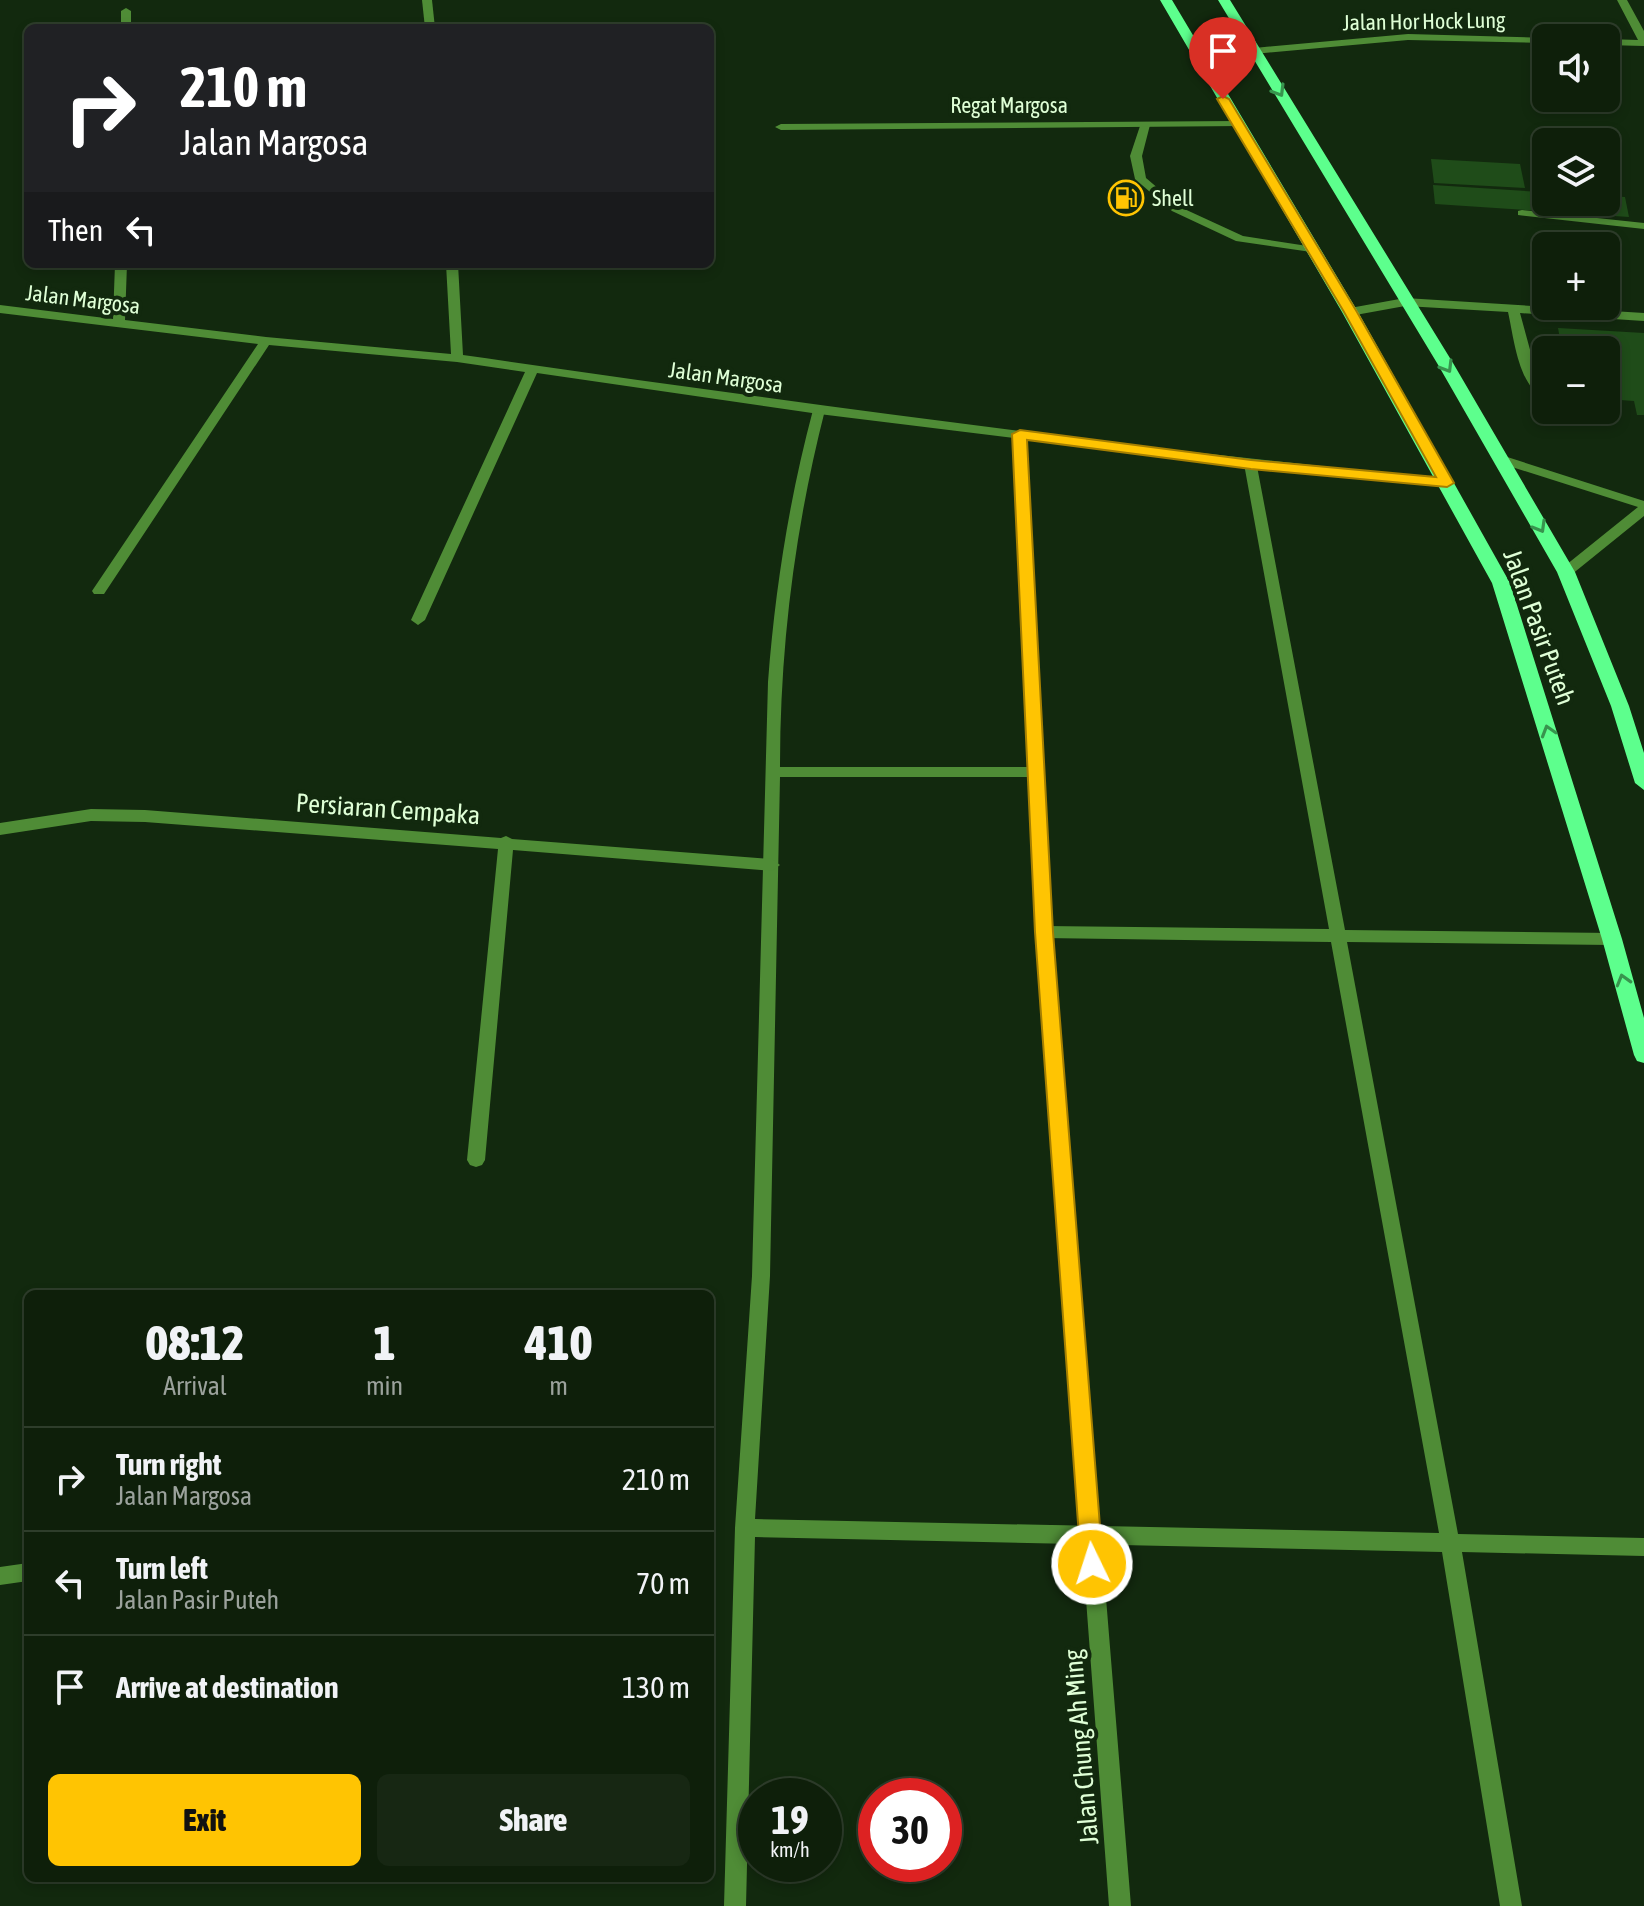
<!DOCTYPE html>
<meta charset="utf-8">
<style>
:root{--surface:#0e1f0a;--page:#172713;--text:#f1f3f6;--muted:#9ba29c;--line:#2e3d2b;--accent:#ffc402}
body{margin:0;font-family:"Asap Condensed",sans-serif;background:var(--page);color:var(--text);height:100vh;display:flex;flex-direction:column;font-size:30px;white-space:nowrap}
*{box-sizing:border-box;margin:0}
p{font-size:26px;color:var(--muted)}
.icon{flex:none;width:44px;height:44px;fill:none;stroke:currentColor;stroke-width:2;stroke-linecap:round;stroke-linejoin:round}
.map{position:relative;flex:1;overflow:hidden}
.drawer{position:absolute;left:24px;top:1290px;width:690px;height:592px;display:flex;flex-direction:column;background:var(--surface);border-radius:12px;box-shadow:0 4px 12px #0003,0 0 0 2px var(--line)}
.drawer>*{flex:none}
.banner{position:absolute;left:24px;top:24px;width:690px;height:244px;border-radius:12px;box-shadow:0 4px 12px #0003,0 0 0 2px var(--line);background:#202124;color:#fff;overflow:hidden}
.tools{position:absolute;left:1532px;top:24px;display:grid;gap:16px}
.tools a{display:grid;place-items:center;width:88px;height:88px;border-radius:12px;background:var(--surface);box-shadow:0 4px 12px #0003,0 0 0 2px var(--line);font-size:40px}
.speed{position:absolute;left:738px;top:1778px;display:flex;gap:16px;font-size:40px;font-weight:700;text-align:center}
.speed>*{display:grid;place-content:center;width:104px;height:104px;border-radius:50%;background:var(--surface);box-shadow:0 4px 12px #0003,0 0 0 2px var(--line);line-height:1}
.speed small{font-size:20px;font-weight:400}
.speed .limit{border:12px solid #d22;background:#fff;color:#111}
.pin{position:absolute;display:grid;place-items:center;width:68px;height:68px;color:#fff;margin:-82px -34px;border-radius:50% 50% 50% 0;rotate:-45deg;box-shadow:0 0 8px #0007}
.pin .icon{rotate:45deg}
.me{position:absolute;width:88px;margin:-44px;rotate:356deg;stroke-linejoin:round;filter:drop-shadow(0 0 6px #0008)}
.turn{display:flex;align-items:center;gap:28px;height:168px;padding:0 24px;font-size:36px}
.turn .icon{width:104px;height:104px;stroke-width:2.5}
.turn b{display:block;font-size:56px;line-height:68px}
.then{display:flex;align-items:center;height:76px;padding:0 24px;background:#0003;gap:16px;font-size:30px}
.eta{display:flex;justify-content:space-evenly;align-items:center;height:136px;text-align:center}
.eta b{font-size:48px;font-weight:800;line-height:56px}
.primary-button{display:flex;gap:16px;margin-top:auto;padding:16px 24px}
.primary-button a{flex:1;height:92px;border-radius:12px;background:var(--accent);color:#111;font-size:32px;font-weight:800;line-height:92px;text-align:center}
.primary-button a+a{background:var(--page);color:var(--text)}
ul{padding:0;list-style:none}
li{display:flex;align-items:center;gap:24px;height:104px;padding:0 24px;border-top:2px solid var(--line)}
li div{flex:1}
li b{display:block;font-size:30px}
li em{font-style:normal}
.map>svg:first-child{display:block}
.building{fill:#1f4c19}
.lines{fill:none;stroke-linecap:round;stroke-linejoin:round}
.service{fill:#4f8c36;fill-rule:evenodd}
.minor{fill:#4f8c36;fill-rule:evenodd}
.primary{fill:#5dff8d;fill-rule:evenodd}
.oneway{stroke:#38944e}
.route{fill:#ffc402;stroke:#a67f01;stroke-width:2}
.labels{text-anchor:middle;stroke-width:8;stroke-linejoin:round;paint-order:stroke}
.far-street-label{font-size:22px;fill:#dfffd6;stroke:#12290e}
.far-poi-label{font-size:22px;fill:#dfffd6;stroke:#12290e;text-anchor:start}
.street-label{font-size:26px;fill:#dfffd6;stroke:#12290e}
</style>
<div class="map">
<svg width="1644" height="1906" viewBox="0 0 1644 1906">
<rect width="100%" height="100%" fill="#12290e"/>
<g class="building">
<path d="M1534,138L1553,140L1546,142V202H1606V196L1625,197L1629,217L1435,204L1433,185L1541,192Z"/>
<path d="M1431,159L1520,164L1525,188L1434,183Z"/>
<path d="M1558,328L1644,333V415H1637L1634,401L1606,399V350H1562Z"/>
</g>
<g class="lines">
<g class="service">
<path d="M1141,123L1150,125L1142,156L1146,178L1180,207L1243,236L1314,247L1320,251L1318,253L1236,241L1172,211L1135,179L1130,156Z"/>
<path d="M1522,210L1644,223V229L1518,215V211Z"/>
<path d="M1405,298L1644,313V321L1520,313L1535,368L1546,388V399C1518,387 1514,338 1508,312L1405,306L1350,316L1344,312L1350,308Z"/>
<path d="M819,406L825,410C795,527 780,646 780,767H1035L1042,772L1035,777H780L770,1276L755,1519L1439,1533L1331,942L1044,938L1036,932L1044,926L1329,929L1244,464L1246,461H1256L1345,930L1612,933L1620,939L1612,945L1347,942L1458,1534L1644,1538V1556L1462,1552L1522,1906H1500L1442,1552L755,1537L746,1906H724L735,1528L752,1276L768,682C775,590 789,500 813,410Z"/>
<path d="M28,1563V1581L0,1585V1567Z"/>
</g>
<g class="minor">
<path d="M422,0H432L435,28H425Z"/>
<path d="M1617,0H1627L1644,31V46L1606,45V39L1638,40Z"/>
<path d="M126,8L131,11V28H121V11Z"/>
<path d="M1408,34L1550,38H1546V43L1408,40L1254,54L1249,51L1254,48Z"/>
<path d="M1237,121L1241,122V126L781,130L775,127L781,124Z"/>
<path d="M115,264H127L125,320L266,337L451,354L446,264H458L463,355C791,402 1117,447 1447,479L1454,483L1447,487L1251,468L1027,440L1052,932L1131,1906H1109L1036,932L1014,438L819,414L537,373L425,620L418,625L411,620L525,372L457,362L269,345L104,594H94L92,591L94,588L258,344L0,313V305L113,319Z"/>
<path d="M1501,455L1644,501V516L1571,575H1561L1559,572L1561,569L1638,507L1496,462V456Z"/>
<path d="M91,809L145,810L501,838L506,836L512,839L772,859L780,865L772,871L513,850L485,1160L482,1165L476,1167L470,1165L467,1160L498,849L145,822L91,821L0,835V823Z"/>
</g>
<g class="primary">
<path d="M1160,0H1172L1358,312L1510,583L1622,939L1644,1018V1063L1637,1061L1634,1055L1602,939L1492,583L1342,312Z"/>
<path d="M1218,0H1230L1453,363L1575,572L1629,706L1644,753V790L1635,783L1611,706L1557,572L1437,363Z"/>
</g>
</g>
<defs><path id="oneway-chevron" d="M-2-3.5L2.5 0L-2 3.5" fill="none" stroke-width="1.6" stroke-linecap="round" stroke-linejoin="round" transform="scale(2)"/></defs>
<g class="oneway">
<use href="#oneway-chevron" transform="translate(1279 91) rotate(59)"/>
<use href="#oneway-chevron" transform="translate(1447 367) rotate(59)"/>
<use href="#oneway-chevron" transform="translate(1540 527) rotate(60)"/>
<use href="#oneway-chevron" transform="translate(1548 731) rotate(-107)"/>
<use href="#oneway-chevron" transform="translate(1623 980) rotate(-106)"/>
</g>
<path class="route" d="M1223,96L1229,99L1357,312L1454,483L1447,487L1251,469L1027,440L1053,932L1103,1564L1100,1572L1092,1575L1084,1572L1081,1564L1035,932L1012,434L1020,430L1251,460L1436,477L1344,312L1217,99Z"/>
<defs>
<g id="fuel-ring" transform="scale(1.8)"><circle r="9.5" fill="#12290e" stroke="#ffc402" stroke-width="1.5"/><path d="M-5.5-6h7V0h2V4h1.3V-2.5L3-4.5l.8-.8L6-3V5H2.5V1h-1V6h-7ZM-4.2-4.7v3.2H.2V-4.7Z" fill="#ffc402"/></g>
</defs>
<g fill-rule="evenodd">
<use href="#fuel-ring" x="1126" y="198"/>
</g>
<g class="labels">
<g class="far-street-label">
<text transform="translate(1424 21) rotate(-1)" y="8">Jalan Hor Hock Lung</text>
<text x="1009" y="113">Regat Margosa</text>
<text transform="translate(83 299) rotate(7)" y="8">Jalan Margosa</text>
<text transform="translate(726 377) rotate(8)" y="8">Jalan Margosa</text>
</g>
<g class="far-poi-label">
<text x="1152" y="206">Shell</text>
</g>
<g class="street-label">
<text transform="translate(1539 627) rotate(70)" y="9">Jalan Pasir Puteh</text>
<text transform="translate(388 809) rotate(4)" y="9">Persiaran Cempaka</text>
<text transform="translate(1081 1747) rotate(-95)" y="9">Jalan Chung Ah Ming</text>
</g>
</g>
</svg>
<div class="tools">
<a><svg class="icon" aria-label="sound" viewBox="0 0 24 24"><path d="M4 9h4l5-4v14l-5-4H4zM17 9q2 3 0 6"/></svg></a>
<a><svg class="icon" aria-label="layers" viewBox="0 0 24 24"><path d="M12 4l9 5-9 5-9-5zM3 14l9 5 9-5"/></svg></a>
<a>+</a>
<a>−</a>
</div>
<div class="speed"><div>19<small>km/h</small></div><div class="limit">30</div></div>
<div class="pin" style="left:1223px;top:99px;background:#d93025"><svg class="icon" aria-label="arrive" viewBox="0 0 24 24"><path d="M6 21V4h12l-3 4 3 4H6"/></svg></div>
<svg class="me" style="left:1092px;top:1564px" viewBox="-20 -20 40 40"><circle r="17" fill="#ffc402" stroke="#fff" stroke-width="3"/><path d="M0-11L8 9 0 5-8 9z" fill="#fff"/></svg>
<div class="banner">
<div class="turn"><svg class="icon" aria-label="right" viewBox="0 0 24 24"><path d="M7 20v-9h11M14 6l5 5-5 5"/></svg><div><b>210 m</b>Jalan Margosa</div></div>
<div class="then">Then<svg class="icon" aria-label="left" viewBox="0 0 24 24"><path d="M17 20v-9H6M10 6l-5 5 5 5"/></svg></div>
</div>
<section class="drawer">
<div class="eta">
<div><b>08:12</b><p>Arrival</p></div>
<div><b>1</b><p>min</p></div>
<div><b>410</b><p>m</p></div>
</div>
<ul>
<li><svg class="icon" aria-label="right" viewBox="0 0 24 24"><path d="M7 20v-9h11M14 6l5 5-5 5"/></svg><div><b>Turn right</b><p>Jalan Margosa</p></div><em>210 m</em></li>
<li><svg class="icon" aria-label="left" viewBox="0 0 24 24"><path d="M17 20v-9H6M10 6l-5 5 5 5"/></svg><div><b>Turn left</b><p>Jalan Pasir Puteh</p></div><em>70 m</em></li>
<li><svg class="icon" aria-label="arrive" viewBox="0 0 24 24"><path d="M6 21V4h12l-3 4 3 4H6"/></svg><div><b>Arrive at destination</b></div><em>130 m</em></li>
</ul>
<div class="primary-button"><a>Exit</a><a>Share</a></div>
</section>
</div>
